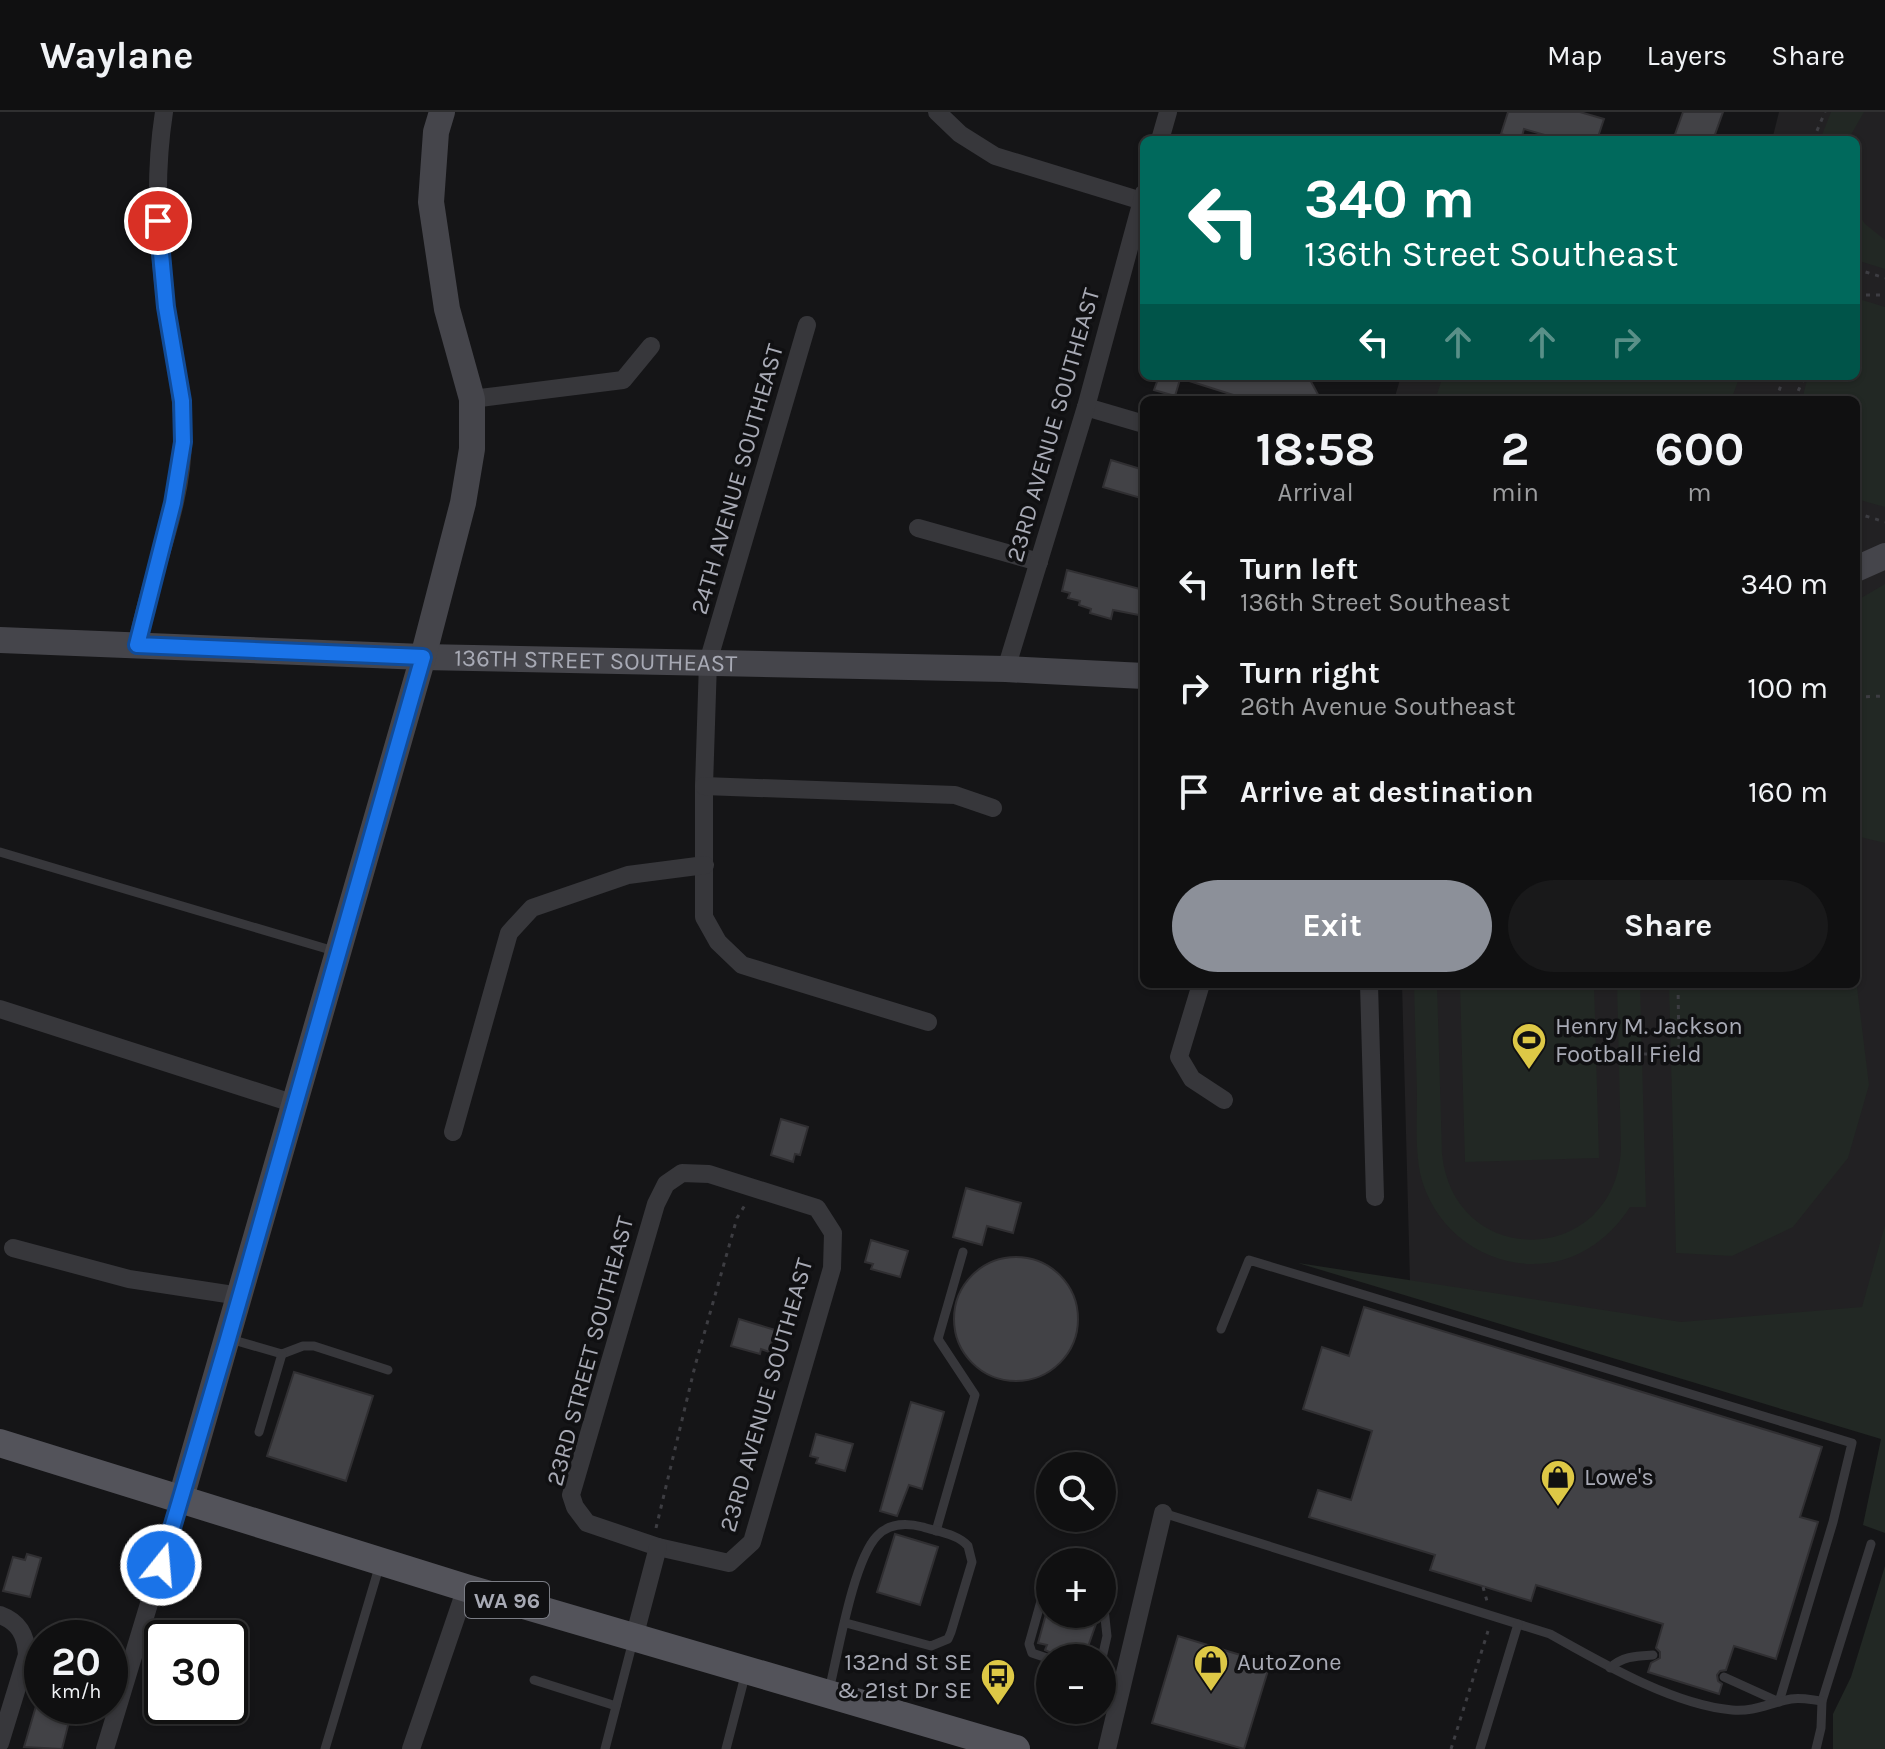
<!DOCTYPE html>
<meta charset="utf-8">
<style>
:root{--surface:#101011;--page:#19191a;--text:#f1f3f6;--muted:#9c9d9f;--line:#303031;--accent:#8c9099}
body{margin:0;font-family:Karla,sans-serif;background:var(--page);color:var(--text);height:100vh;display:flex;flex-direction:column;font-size:30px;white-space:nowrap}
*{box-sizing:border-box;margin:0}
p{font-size:26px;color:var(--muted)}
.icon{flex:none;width:44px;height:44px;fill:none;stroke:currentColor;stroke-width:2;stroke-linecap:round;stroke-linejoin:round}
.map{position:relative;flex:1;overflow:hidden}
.sheet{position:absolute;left:1140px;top:284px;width:720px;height:592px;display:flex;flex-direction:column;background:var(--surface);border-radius:12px;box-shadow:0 2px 6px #0004,0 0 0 2px var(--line)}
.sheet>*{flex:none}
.banner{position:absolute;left:1140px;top:24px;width:720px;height:244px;border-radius:12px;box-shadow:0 2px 6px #0004,0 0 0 2px var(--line);background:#00695c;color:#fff;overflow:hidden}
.controls{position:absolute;left:1036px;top:1340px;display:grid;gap:16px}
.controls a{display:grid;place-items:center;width:80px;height:80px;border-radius:50%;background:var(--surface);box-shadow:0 2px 6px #0004,0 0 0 2px var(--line);font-size:40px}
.speed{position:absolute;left:24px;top:1508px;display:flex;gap:16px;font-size:40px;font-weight:700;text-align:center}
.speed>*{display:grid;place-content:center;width:104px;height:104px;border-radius:50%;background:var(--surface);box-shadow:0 2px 6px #0004,0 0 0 2px var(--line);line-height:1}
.speed small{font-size:20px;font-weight:400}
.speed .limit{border:4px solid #111;border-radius:12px;background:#fff;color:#111}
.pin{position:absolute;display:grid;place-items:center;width:68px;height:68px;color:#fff;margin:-34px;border:4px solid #fff;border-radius:50%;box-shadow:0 2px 8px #0007}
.me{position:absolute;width:88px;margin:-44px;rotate:17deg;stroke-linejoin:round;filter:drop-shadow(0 0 6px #0008)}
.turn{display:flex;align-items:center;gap:28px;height:168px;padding:0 32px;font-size:36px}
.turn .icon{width:104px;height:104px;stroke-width:2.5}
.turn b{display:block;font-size:56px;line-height:68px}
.lanes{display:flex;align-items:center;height:76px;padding:0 32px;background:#0003;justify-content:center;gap:40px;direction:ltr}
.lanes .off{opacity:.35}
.eta{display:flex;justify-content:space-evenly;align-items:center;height:136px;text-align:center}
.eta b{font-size:48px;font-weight:700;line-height:56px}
.cta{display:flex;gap:16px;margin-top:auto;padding:16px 32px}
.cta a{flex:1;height:92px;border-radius:48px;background:var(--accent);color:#fff;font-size:32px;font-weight:700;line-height:92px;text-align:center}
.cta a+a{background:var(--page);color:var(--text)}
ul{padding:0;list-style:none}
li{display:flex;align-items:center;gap:24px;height:104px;padding:0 32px}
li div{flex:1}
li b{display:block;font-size:30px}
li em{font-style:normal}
header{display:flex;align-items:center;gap:48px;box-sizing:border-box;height:112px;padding:0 40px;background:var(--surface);border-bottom:2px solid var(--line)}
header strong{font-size:38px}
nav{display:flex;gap:44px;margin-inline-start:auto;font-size:28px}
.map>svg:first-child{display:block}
.built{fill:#222123}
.green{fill:#222824}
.building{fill:#424246;stroke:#302f32;stroke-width:2}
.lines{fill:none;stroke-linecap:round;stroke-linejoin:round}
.path{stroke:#3d3d42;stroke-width:3;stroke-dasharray:4 6;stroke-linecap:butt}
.lane{stroke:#37373b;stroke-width:9}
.street{stroke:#37373b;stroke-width:18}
.secondary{stroke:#45454b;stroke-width:26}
.primary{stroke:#53535a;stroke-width:28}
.route-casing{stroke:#114b97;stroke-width:20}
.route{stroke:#1a73e8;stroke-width:14}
.labels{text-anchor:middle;stroke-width:7;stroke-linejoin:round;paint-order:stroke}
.shield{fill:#101012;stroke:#7a7c84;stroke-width:2}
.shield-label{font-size:22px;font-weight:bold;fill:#a8aab5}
.street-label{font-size:24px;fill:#a8aab5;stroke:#101012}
.poi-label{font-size:24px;fill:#a8aab5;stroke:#101012;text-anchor:start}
</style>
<header>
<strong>Waylane</strong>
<nav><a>Map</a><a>Layers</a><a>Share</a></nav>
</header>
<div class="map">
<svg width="1885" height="1637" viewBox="0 0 1885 1637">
<rect width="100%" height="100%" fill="#151517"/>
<path class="built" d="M1779,0H1885V1200L1856,1301L1410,1170L1402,872H1856V288H1394L1401,264H1856V28H1772Z"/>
<g class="green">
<path d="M1831,0H1864L1848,28H1820Z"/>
<path d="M1856,98L1865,112L1885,128V157L1856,148Z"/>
<path d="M1856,186L1885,195V395L1856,387V288H1802L1808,264H1856Z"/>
<path d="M1443,264H1740L1731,288H1435Z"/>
<path d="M1885,472V731L1856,724V489Z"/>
<path d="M1856,867L1869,973L1848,1046L1793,1115L1732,1144L1676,1141L1669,872H1856Z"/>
<path d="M1414,872H1437L1442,1042C1454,1159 1615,1155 1621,1037L1617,872H1640L1646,1095H1630C1608,1130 1571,1154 1528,1152C1476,1149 1432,1113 1420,1061C1415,1036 1417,1008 1417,982C1416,945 1415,909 1414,872Z"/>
<path d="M1460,872H1594L1599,1046L1465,1050Z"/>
<path d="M1885,1113V1421L1863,1413L1881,1327L1298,1151L1681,1210L1862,1195Z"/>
<path d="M1885,1454V1637H1833V1602L1851,1565Z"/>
</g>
<g class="building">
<path d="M1508,0H1580L1604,7L1597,28H1562L1524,17L1521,28L1501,22Z"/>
<path d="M1683,0H1723L1713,28H1673Z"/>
<path d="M1159,264H1181L1175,284L1154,278Z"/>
<path d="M1184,264H1308L1321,288H1249L1183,267Z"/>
<path d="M1111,348L1144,358V387L1103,375Z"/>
<path d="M1067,458L1144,478V504L1113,498L1111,507L1090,501L1091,497L1079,493L1080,489L1068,486L1070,481L1062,479Z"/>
<path d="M781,1007L808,1015L800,1043L795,1042L793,1050L771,1043Z"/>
<path d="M966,1076L1021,1091L1013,1121L987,1114L982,1133L953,1125Z"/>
<path d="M871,1128L908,1139L900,1165L871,1157L873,1152L865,1150Z"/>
<circle cx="1016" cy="1207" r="62"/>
<path d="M1364,1195L1822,1335L1800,1405L1818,1410L1776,1547L1734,1534L1726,1558L1720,1559L1717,1563L1718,1569L1722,1572L1719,1582L1648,1560L1651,1551L1660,1546V1540L1656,1536L1663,1512L1536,1473L1531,1489L1430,1458L1435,1443L1309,1405L1318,1378L1351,1388L1372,1319L1303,1297L1322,1235L1349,1244Z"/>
<path d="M739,1207L775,1218L769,1240L761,1237L760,1242L731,1234Z"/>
<path d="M294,1260L373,1284L346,1369L267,1344Z"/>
<path d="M911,1290L944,1300L922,1377L909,1373L897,1404L880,1399Z"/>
<path d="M816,1322L853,1332L845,1359L816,1351L818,1346L810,1344Z"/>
<path d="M895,1422L938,1435L920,1493L877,1480Z"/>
<path d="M27,1442L41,1446L30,1485L3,1479L13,1445L25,1448Z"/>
<path d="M1046,1502H1096L1098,1506L1084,1546L1057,1544L1045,1538L1047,1533L1038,1531Z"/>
<path d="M1178,1524L1270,1552L1244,1637L1152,1611Z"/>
<path d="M36,1594H73L62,1637L24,1635Z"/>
</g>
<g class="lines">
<g class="path">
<path d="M1813,28L1825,0"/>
<path d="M1856,157L1885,166"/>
<path d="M1856,183H1885"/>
<path d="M1776,288L1784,264"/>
<path d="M1794,288L1805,264"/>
<path d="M1856,401L1885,410"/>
<path d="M1856,585L1885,584"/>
<path d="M1643,942L1679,941L1678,872"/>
<path d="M656,1416L695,1254L737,1106L745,1093"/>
<path d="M1483,1475L1487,1489"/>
<path d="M1451,1637L1488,1519"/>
</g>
<g class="lane">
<path d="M0,740L334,839"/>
<path d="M1221,1217L1249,1148L1852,1331L1833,1410L1779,1590L1724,1565"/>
<path d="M230,1227L282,1242L303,1234H314L388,1258"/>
<path d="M259,1320L282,1242"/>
<path d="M1163,1401L1550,1522C1600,1550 1673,1593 1732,1598C1755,1600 1769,1591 1791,1587C1801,1585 1812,1588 1822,1589L1871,1432"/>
<path d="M936,1419L975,1283L938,1227L963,1140"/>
<path d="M1055,1450H1066"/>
<path d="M1050,1457L1029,1532L1032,1541L1050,1547"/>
<path d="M136,1537L162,1545"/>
<path d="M1102,1546L1107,1524L1102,1479L1107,1463"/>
<path d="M1610,1556C1623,1544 1637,1544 1653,1543"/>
<path d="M534,1568L616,1594"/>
<path d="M829,1578C838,1542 853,1449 877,1424C889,1411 907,1411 923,1415C938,1420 958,1422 968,1434L972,1450L951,1520L948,1527L931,1534L846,1511"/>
<path d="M325,1637L380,1452"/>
<path d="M605,1637L633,1529"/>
<path d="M726,1637L746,1560"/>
<path d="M1480,1637L1518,1512"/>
<path d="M1816,1637L1821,1616L1822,1589"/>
</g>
<g class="street">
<path d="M937,0L960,22L995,44L1142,89"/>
<path d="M1160,28L1168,0"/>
<path d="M807,213L708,550L704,674V805L718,830L742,853L928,910"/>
<path d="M472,287L623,268L651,234"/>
<path d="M1086,295L1144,312"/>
<path d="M918,416L1039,450"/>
<path d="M137,533C149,464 183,396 183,326C183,280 172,238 166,194C157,129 154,64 164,0"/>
<path d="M1006,557L1086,295L1144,81"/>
<path d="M704,674L955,683L993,696"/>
<path d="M1201,872L1179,945L1192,967L1224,988"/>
<path d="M1369,872L1375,1085"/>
<path d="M0,897L295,992"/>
<path d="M453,1020L509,821L532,796L628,763L705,753"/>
<path d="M682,1061L709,1062L817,1096L833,1121L832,1156L752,1430L729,1451L658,1435L587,1411L575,1395L571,1383L656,1092L666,1072Z"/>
<path d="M13,1136L129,1167L240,1184"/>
<path d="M0,1503C19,1510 26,1523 27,1543L0,1631"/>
<path d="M634,1526L658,1435"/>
<path d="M105,1637L181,1386"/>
<path d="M411,1637L466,1476"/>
<path d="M1107,1637L1163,1401"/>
</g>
<g class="secondary">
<path d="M1856,457L1885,444"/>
<path id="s1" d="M0,528L423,545L1006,557L1144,564"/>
<path d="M181,1386L423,545L463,391L472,337V287L447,197L431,90L436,20L442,0"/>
</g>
<path class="primary" d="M0,1331L466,1476L1016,1637"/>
</g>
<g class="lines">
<g class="route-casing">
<path id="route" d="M158,109L166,195L182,289L183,330L173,391L137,533L423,545L228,1227L161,1453"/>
</g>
<use href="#route" class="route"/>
</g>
<defs>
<g id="stadium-pin" transform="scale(1.8)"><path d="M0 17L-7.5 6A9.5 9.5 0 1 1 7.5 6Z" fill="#ddc846" stroke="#101012"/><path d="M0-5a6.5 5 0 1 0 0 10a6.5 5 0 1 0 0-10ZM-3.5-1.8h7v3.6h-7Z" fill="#111"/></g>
<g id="shop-pin" transform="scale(1.8)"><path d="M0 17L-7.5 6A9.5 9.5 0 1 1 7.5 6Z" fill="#ddc846" stroke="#101012"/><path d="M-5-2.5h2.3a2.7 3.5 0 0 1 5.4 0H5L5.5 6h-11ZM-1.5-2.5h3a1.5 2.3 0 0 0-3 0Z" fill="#111"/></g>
<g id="bus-pin" transform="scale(1.8)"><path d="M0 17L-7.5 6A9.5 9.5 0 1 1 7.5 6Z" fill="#ddc846" stroke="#101012"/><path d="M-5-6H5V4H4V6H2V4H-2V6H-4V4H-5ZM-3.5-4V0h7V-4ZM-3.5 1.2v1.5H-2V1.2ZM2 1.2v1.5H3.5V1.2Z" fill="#111"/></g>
</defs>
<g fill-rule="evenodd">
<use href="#stadium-pin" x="1529" y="928"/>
<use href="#shop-pin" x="1558" y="1365"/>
<use href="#shop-pin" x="1211" y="1550"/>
<use href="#bus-pin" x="998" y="1564"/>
</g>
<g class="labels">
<rect class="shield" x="465" y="1470" width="84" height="36" rx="6"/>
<g class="shield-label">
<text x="507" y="1496">WA 96</text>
</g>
<g class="street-label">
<text transform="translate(1053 313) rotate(-74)" y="8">23RD AVENUE SOUTHEAST</text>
<text transform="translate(737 367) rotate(-74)" y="8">24TH AVENUE SOUTHEAST</text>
<text dy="8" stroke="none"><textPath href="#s1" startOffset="596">136TH STREET SOUTHEAST</textPath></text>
<text transform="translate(590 1239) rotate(-75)" y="8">23RD STREET SOUTHEAST</text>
<text transform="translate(766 1283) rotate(-74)" y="8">23RD AVENUE SOUTHEAST</text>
</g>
<g class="poi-label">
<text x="1555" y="922">Henry M. Jackson<tspan x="1555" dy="28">Football Field</tspan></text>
<text x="1584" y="1373">Lowe's</text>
<text x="972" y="1558" text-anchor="end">132nd St SE<tspan x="972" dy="28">&amp; 21st Dr SE</tspan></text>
<text x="1237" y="1558">AutoZone</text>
</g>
</g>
</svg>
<div class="controls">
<a><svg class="icon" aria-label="search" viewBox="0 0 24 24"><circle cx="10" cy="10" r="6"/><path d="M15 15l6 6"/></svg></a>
<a>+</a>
<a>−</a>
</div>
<div class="speed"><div>20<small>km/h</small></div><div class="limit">30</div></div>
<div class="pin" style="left:158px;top:109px;background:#d93025"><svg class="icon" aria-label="arrive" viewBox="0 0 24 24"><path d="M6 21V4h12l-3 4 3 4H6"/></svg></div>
<svg class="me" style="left:161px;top:1453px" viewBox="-20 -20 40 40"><circle r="17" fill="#1a73e8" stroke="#fff" stroke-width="3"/><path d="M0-11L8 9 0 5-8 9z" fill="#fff"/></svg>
<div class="banner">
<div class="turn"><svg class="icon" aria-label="left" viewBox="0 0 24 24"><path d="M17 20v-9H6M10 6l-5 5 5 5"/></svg><div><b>340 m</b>136th Street Southeast</div></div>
<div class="lanes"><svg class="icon" aria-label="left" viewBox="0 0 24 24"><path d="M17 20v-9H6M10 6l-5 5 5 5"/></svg><svg class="icon off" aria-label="ahead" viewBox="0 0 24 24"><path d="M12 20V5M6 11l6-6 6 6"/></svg><svg class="icon off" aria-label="ahead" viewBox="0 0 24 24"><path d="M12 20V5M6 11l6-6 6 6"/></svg><svg class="icon off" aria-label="right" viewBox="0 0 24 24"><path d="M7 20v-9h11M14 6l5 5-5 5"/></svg></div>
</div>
<section class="sheet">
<div class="eta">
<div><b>18:58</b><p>Arrival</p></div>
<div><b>2</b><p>min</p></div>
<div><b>600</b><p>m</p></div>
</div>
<ul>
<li><svg class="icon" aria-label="left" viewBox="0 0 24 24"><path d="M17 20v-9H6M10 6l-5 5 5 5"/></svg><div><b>Turn left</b><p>136th Street Southeast</p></div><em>340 m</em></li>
<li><svg class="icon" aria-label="right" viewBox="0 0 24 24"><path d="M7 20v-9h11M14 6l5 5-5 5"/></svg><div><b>Turn right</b><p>26th Avenue Southeast</p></div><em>100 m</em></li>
<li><svg class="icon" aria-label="arrive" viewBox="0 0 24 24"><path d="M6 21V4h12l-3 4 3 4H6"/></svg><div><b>Arrive at destination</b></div><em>160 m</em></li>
</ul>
<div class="cta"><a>Exit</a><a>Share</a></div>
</section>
</div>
